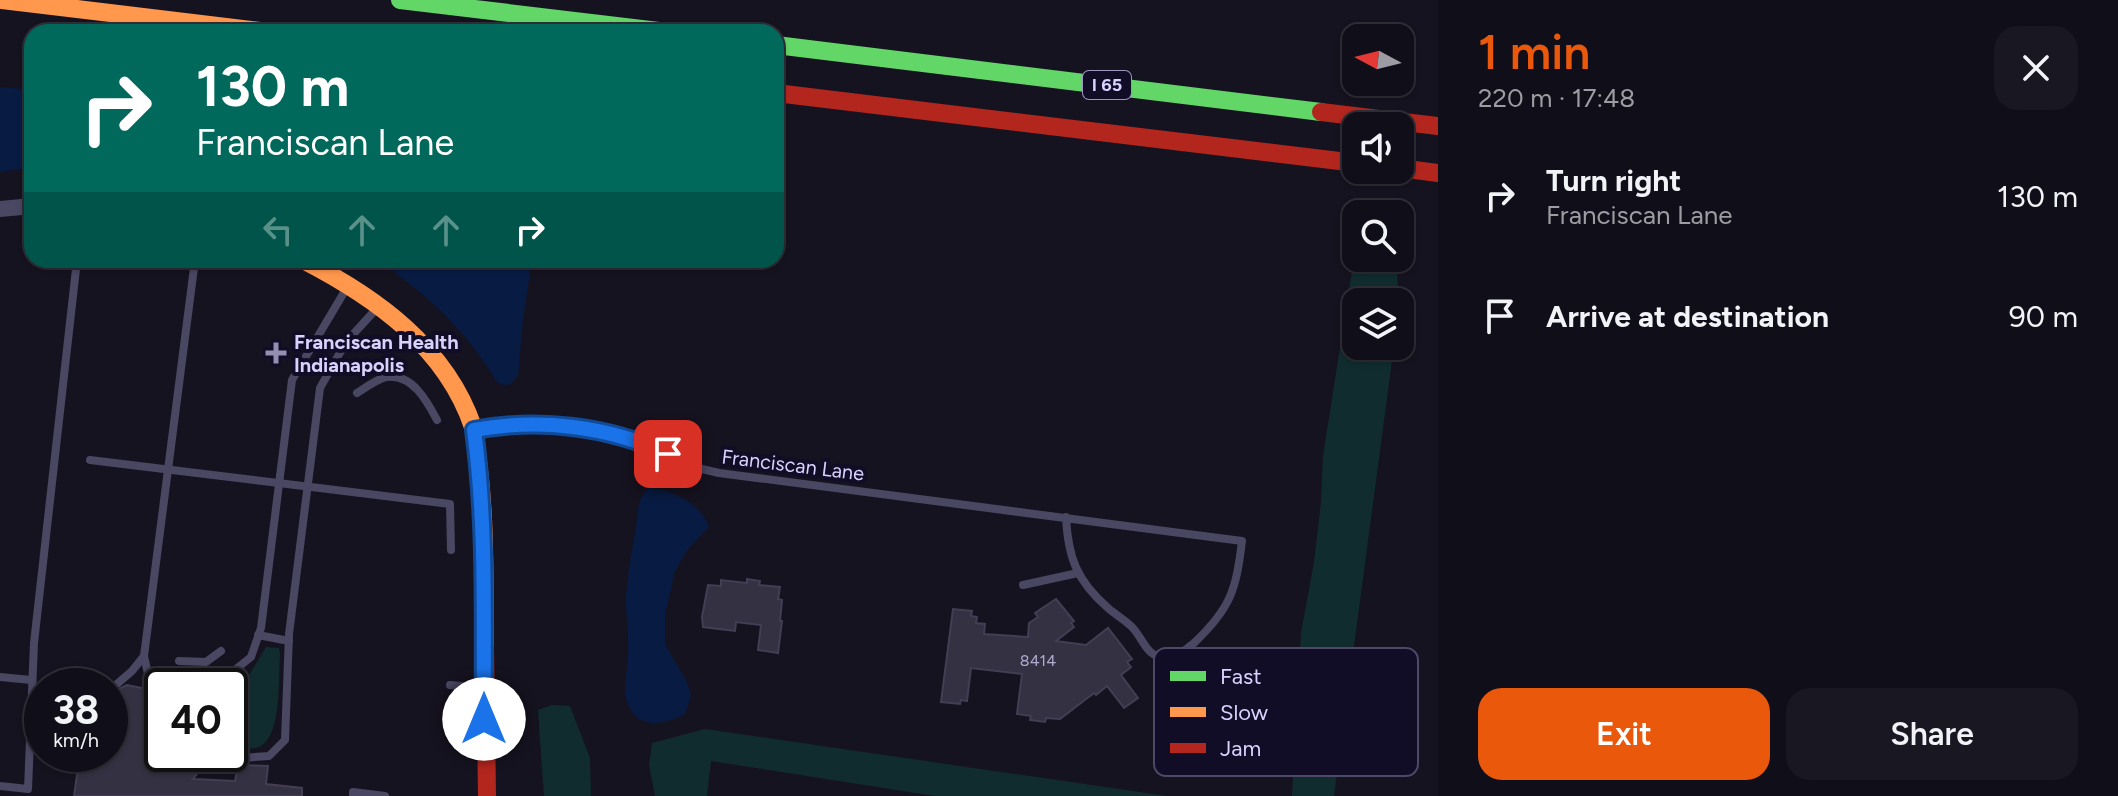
<!DOCTYPE html>
<meta charset="utf-8">
<style>
:root{--surface:#100e18;--page:#191721;--text:#f1f3f6;--muted:#9c9ca2;--line:#302e37;--accent:#ea580c}
body{margin:0;font-family:Figtree,sans-serif;background:var(--page);color:var(--text);height:100vh;display:flex;flex-direction:column;font-size:30px;white-space:nowrap}
*{box-sizing:border-box;margin:0}
p{font-size:26px;color:var(--muted)}
.icon{flex:none;width:44px;height:44px;fill:none;stroke:currentColor;stroke-width:2;stroke-linecap:round;stroke-linejoin:round}
.map{position:relative;flex:1;overflow:hidden}
.panel{display:flex;flex-direction:column;background:var(--surface);width:680px}
.panel>*{flex:none}
.hud{position:absolute;left:24px;top:24px;width:760px;height:244px;border-radius:24px;box-shadow:0 2px 6px #0004,0 0 0 2px var(--line);background:#00695c;color:#fff;overflow:hidden}
.needle{width:52px;rotate:277deg}
.controls{position:absolute;left:1342px;top:24px;display:grid;gap:16px}
.controls a{display:grid;place-items:center;width:72px;height:72px;border-radius:16px;background:var(--surface);box-shadow:0 2px 6px #0004,0 0 0 2px var(--line);font-size:40px}
.speed{position:absolute;left:24px;top:668px;display:flex;gap:16px;font-size:40px;font-weight:700;text-align:center}
.speed>*{display:grid;place-content:center;width:104px;height:104px;border-radius:50%;background:var(--surface);box-shadow:0 2px 6px #0004,0 0 0 2px var(--line);line-height:1}
.speed small{font-size:20px;font-weight:400}
.speed .limit{border:4px solid #111;border-radius:12px;background:#fff;color:#111}
.pin{position:absolute;display:grid;place-items:center;width:68px;height:68px;color:#fff;margin:-34px;border-radius:16px;box-shadow:0 4px 12px #0006}
.me{position:absolute;width:88px;margin:-44px;rotate:0deg;stroke-linejoin:round;filter:drop-shadow(0 0 6px #0008)}
.turn{display:flex;align-items:center;gap:28px;height:168px;padding:0 40px;font-size:36px}
.turn .icon{width:104px;height:104px;stroke-width:2.5}
.turn b{display:block;font-size:56px;line-height:68px}
.lanes{display:flex;align-items:center;height:76px;padding:0 40px;background:#0003;justify-content:center;gap:40px;direction:ltr}
.lanes .off{opacity:.35}
.round{display:grid;place-items:center;flex:none;width:84px;height:84px;border-radius:24px;background:var(--page)}
.head{display:flex;align-items:center;justify-content:space-between;height:136px;padding:0 40px}
h1{font-size:48px;font-weight:600;line-height:60px;color:var(--accent)}
.cta{display:flex;gap:16px;margin-top:auto;padding:16px 40px}
.cta a{flex:1;height:92px;border-radius:24px;background:var(--accent);color:#fff;font-size:32px;font-weight:600;line-height:92px;text-align:center}
.cta a+a{background:var(--page);color:var(--text)}
ul{padding:0;list-style:none}
li{display:flex;align-items:center;gap:24px;height:120px;padding:0 40px}
li div{flex:1}
li b{display:block;font-size:30px}
li em{font-style:normal}
main{display:flex;flex:1;min-height:0}
.map>svg:first-child{display:block}
.green{fill:#112c2e}
.water{fill:#081b42}
.building{fill:#343142;stroke:#433e54;stroke-width:2}
.lines{fill:none;stroke-linecap:round;stroke-linejoin:round}
.lane{stroke:#494761;stroke-width:8}
.street{stroke:#494761;stroke-width:16}
.fast{stroke:#63d668;stroke-width:18}
.slow{stroke:#ff974d;stroke-width:18}
.jam{stroke:#b3261e;stroke-width:18}
.route-casing{stroke:#114b97;stroke-width:20}
.route{stroke:#1a73e8;stroke-width:14}
.poi-dot{fill:#948fb1;stroke:#120d26;stroke-width:3}
.labels{text-anchor:middle;stroke-width:8;stroke-linejoin:round;paint-order:stroke}
.number-label{font-size:16px;fill:#afaad0}
.shield{fill:#120d26;stroke:#9d97be;stroke-width:2}
.shield-label{font-size:18px;font-weight:bold;fill:#d8d2ff}
.poi-label{font-size:20px;font-weight:bold;fill:#d8d2ff;stroke:#120d26;text-anchor:start}
.street-label{font-size:20px;fill:#d8d2ff;stroke:#120d26}
.key{fill:#120d26;stroke:#4d4867;stroke-width:2}
.key-label{font-size:22px;fill:#d8d2ff}
</style>
<main>
<div class="map">
<svg width="1438" height="796" viewBox="0 0 1438 796">
<rect width="100%" height="100%" fill="#161320"/>
<g class="green">
<path d="M1356,246V258H1396L1399,302H1356V346H1394L1334,796H1292L1301,633L1314,562L1321,502L1323,456Z"/>
<path d="M266,647L279,648L280,654C278,678 283,741 256,748C247,750 238,747 230,746V691L248,677Z"/>
<path d="M552,705L570,706L590,758L591,796H544L538,710Z"/>
<path d="M705,729L1167,796H935L711,761L707,796H655L649,765L652,743Z"/>
</g>
<g class="water">
<path d="M0,87L22,89L32,95V167L0,172Z"/>
<path d="M377,260H532L523,319L518,376L511,384L504,385L497,382C464,328 429,296 377,260Z"/>
<path d="M648,488C672,489 700,503 709,527L688,549L675,571L665,615V644L688,684L691,696L685,714C665,724 638,731 628,704C621,689 628,672 628,656C629,637 626,619 626,600C627,575 632,551 636,527C638,511 637,500 648,488Z"/>
</g>
<g class="building">
<path d="M747,579L760,581L759,585L780,587L778,599L782,600L780,621H782L778,653L758,650L761,625L736,622L735,631L703,627L702,617L708,585L721,586V580L747,583Z"/>
<path d="M1056,599L1074,621L1071,623L1074,627L1056,641L1086,645L1108,628L1132,659L1127,662L1131,667L1121,675L1138,698L1124,708L1107,686L1096,695L1094,693L1060,719L1046,718L1045,722L1030,720L1031,716L1017,714L1022,674L971,668L967,701L961,700L960,704L941,702L953,609L972,611L971,616L977,617L976,623L985,624L984,634L1028,637L1029,623L1038,617L1035,613Z"/>
<path d="M110,683L115,691L127,685L152,690L151,701L142,714L148,720L146,735L162,737V754H212L193,779L235,781L238,765L268,766L266,784L302,788V796H74L80,754H110Z"/>
</g>
<g class="lines">
<g class="lane">
<path d="M357,393C365,388 377,379 386,377C412,373 427,401 437,420"/>
<path d="M475,430L511,424L541,423L626,436L702,469L719,473L1242,541C1236,590 1231,608 1194,643C1186,650 1173,659 1161,657C1146,655 1142,637 1132,627C1125,620 1116,615 1108,608C1077,581 1068,558 1066,517"/>
<path d="M90,460L450,504L451,550"/>
<path d="M1023,585L1078,573"/>
<path d="M258,635L289,641"/>
<path d="M144,656L195,260"/>
<path d="M179,661L206,662L221,651"/>
<path d="M0,677L31,680"/>
<path d="M117,684L132,671L144,656L148,674L159,688L158,703L149,713"/>
<path d="M450,685L484,688"/>
<path d="M215,686L251,657L261,628L292,380L349,284"/>
<path d="M225,754L240,758L269,756L285,740L289,634L320,388L346,342L379,306"/>
<path d="M0,786L28,789L34,643L77,260"/>
<path d="M353,796V792L385,796"/>
</g>
<path class="street" d="M0,209L32,206"/>
<g class="fast">
<path d="M400,0L667,32"/>
<path d="M776,45L1321,112"/>
</g>
<g class="slow">
<path d="M2,0L269,32"/>
<path d="M303,260C375,297 446,347 473,427C477,440 477,456 479,470C486,528 484,589 485,648"/>
</g>
<g class="jam">
<path d="M776,93L1356,163"/>
<path d="M1321,112L1438,126"/>
<path d="M1400,168L1438,173"/>
<path d="M485,648L487,796"/>
</g>
</g>
<g class="lines">
<g class="route-casing">
<path id="route" d="M484,719C483,621 487,528 474,430C539,418 608,426 668,454"/>
</g>
<use href="#route" class="route"/>
</g>
<path class="poi-dot" d="M272 341h8v8h8v8h-8v8h-8v-8h-8v-8h8z"/>
<g class="labels">
<g class="number-label">
<text x="1038" y="666">8414</text>
</g>
<rect class="shield" x="1083" y="71" width="48" height="28" rx="6"/>
<g class="shield-label">
<text x="1107" y="91">I 65</text>
</g>
<g class="poi-label">
<text x="294" y="349">Franciscan Health<tspan x="294" dy="23">Indianapolis</tspan></text>
</g>
<g class="street-label">
<text transform="translate(793 465) rotate(7)" y="7">Franciscan Lane</text>
</g>
</g>
<rect x="1154" y="648" width="264" height="128" rx="12" class="key"/>
<rect x="1170" y="671" width="36" height="10" fill="#63d668"/>
<rect x="1170" y="707" width="36" height="10" fill="#ff974d"/>
<rect x="1170" y="743" width="36" height="10" fill="#b3261e"/>
<g class="key-label">
<text x="1220" y="684">Fast</text>
<text x="1220" y="720">Slow</text>
<text x="1220" y="756">Jam</text>
</g>
</svg>
<div class="controls">
<a><svg class="needle" viewBox="-14 -14 28 28"><path d="M0-13l5 13h-10z" fill="#e53935"/><path d="M0 13l5-13h-10z" fill="#9c9ca2"/></svg></a>
<a><svg class="icon" aria-label="sound" viewBox="0 0 24 24"><path d="M4 9h4l5-4v14l-5-4H4zM17 9q2 3 0 6"/></svg></a>
<a><svg class="icon" aria-label="search" viewBox="0 0 24 24"><circle cx="10" cy="10" r="6"/><path d="M15 15l6 6"/></svg></a>
<a><svg class="icon" aria-label="layers" viewBox="0 0 24 24"><path d="M12 4l9 5-9 5-9-5zM3 14l9 5 9-5"/></svg></a>
</div>
<div class="speed"><div>38<small>km/h</small></div><div class="limit">40</div></div>
<div class="pin" style="left:668px;top:454px;background:#d93025"><svg class="icon" aria-label="arrive" viewBox="0 0 24 24"><path d="M6 21V4h12l-3 4 3 4H6"/></svg></div>
<svg class="me" style="left:484px;top:719px" viewBox="-20 -20 40 40"><circle r="19" fill="#fff"/><path d="M0-13L10 11 0 6-10 11z" fill="#1a73e8"/></svg>
<div class="hud">
<div class="turn"><svg class="icon" aria-label="right" viewBox="0 0 24 24"><path d="M7 20v-9h11M14 6l5 5-5 5"/></svg><div><b>130 m</b>Franciscan Lane</div></div>
<div class="lanes"><svg class="icon off" aria-label="left" viewBox="0 0 24 24"><path d="M17 20v-9H6M10 6l-5 5 5 5"/></svg><svg class="icon off" aria-label="ahead" viewBox="0 0 24 24"><path d="M12 20V5M6 11l6-6 6 6"/></svg><svg class="icon off" aria-label="ahead" viewBox="0 0 24 24"><path d="M12 20V5M6 11l6-6 6 6"/></svg><svg class="icon" aria-label="right" viewBox="0 0 24 24"><path d="M7 20v-9h11M14 6l5 5-5 5"/></svg></div>
</div>
</div>
<section class="panel">
<div class="head"><div><h1>1 min</h1><p>220 m · 17:48</p></div><a class="round"><svg class="icon" aria-label="close" viewBox="0 0 24 24"><path d="M6 6l12 12M18 6L6 18"/></svg></a></div>
<ul>
<li><svg class="icon" aria-label="right" viewBox="0 0 24 24"><path d="M7 20v-9h11M14 6l5 5-5 5"/></svg><div><b>Turn right</b><p>Franciscan Lane</p></div><em>130 m</em></li>
<li><svg class="icon" aria-label="arrive" viewBox="0 0 24 24"><path d="M6 21V4h12l-3 4 3 4H6"/></svg><div><b>Arrive at destination</b></div><em>90 m</em></li>
</ul>
<div class="cta"><a>Exit</a><a>Share</a></div>
</section>
</main>
